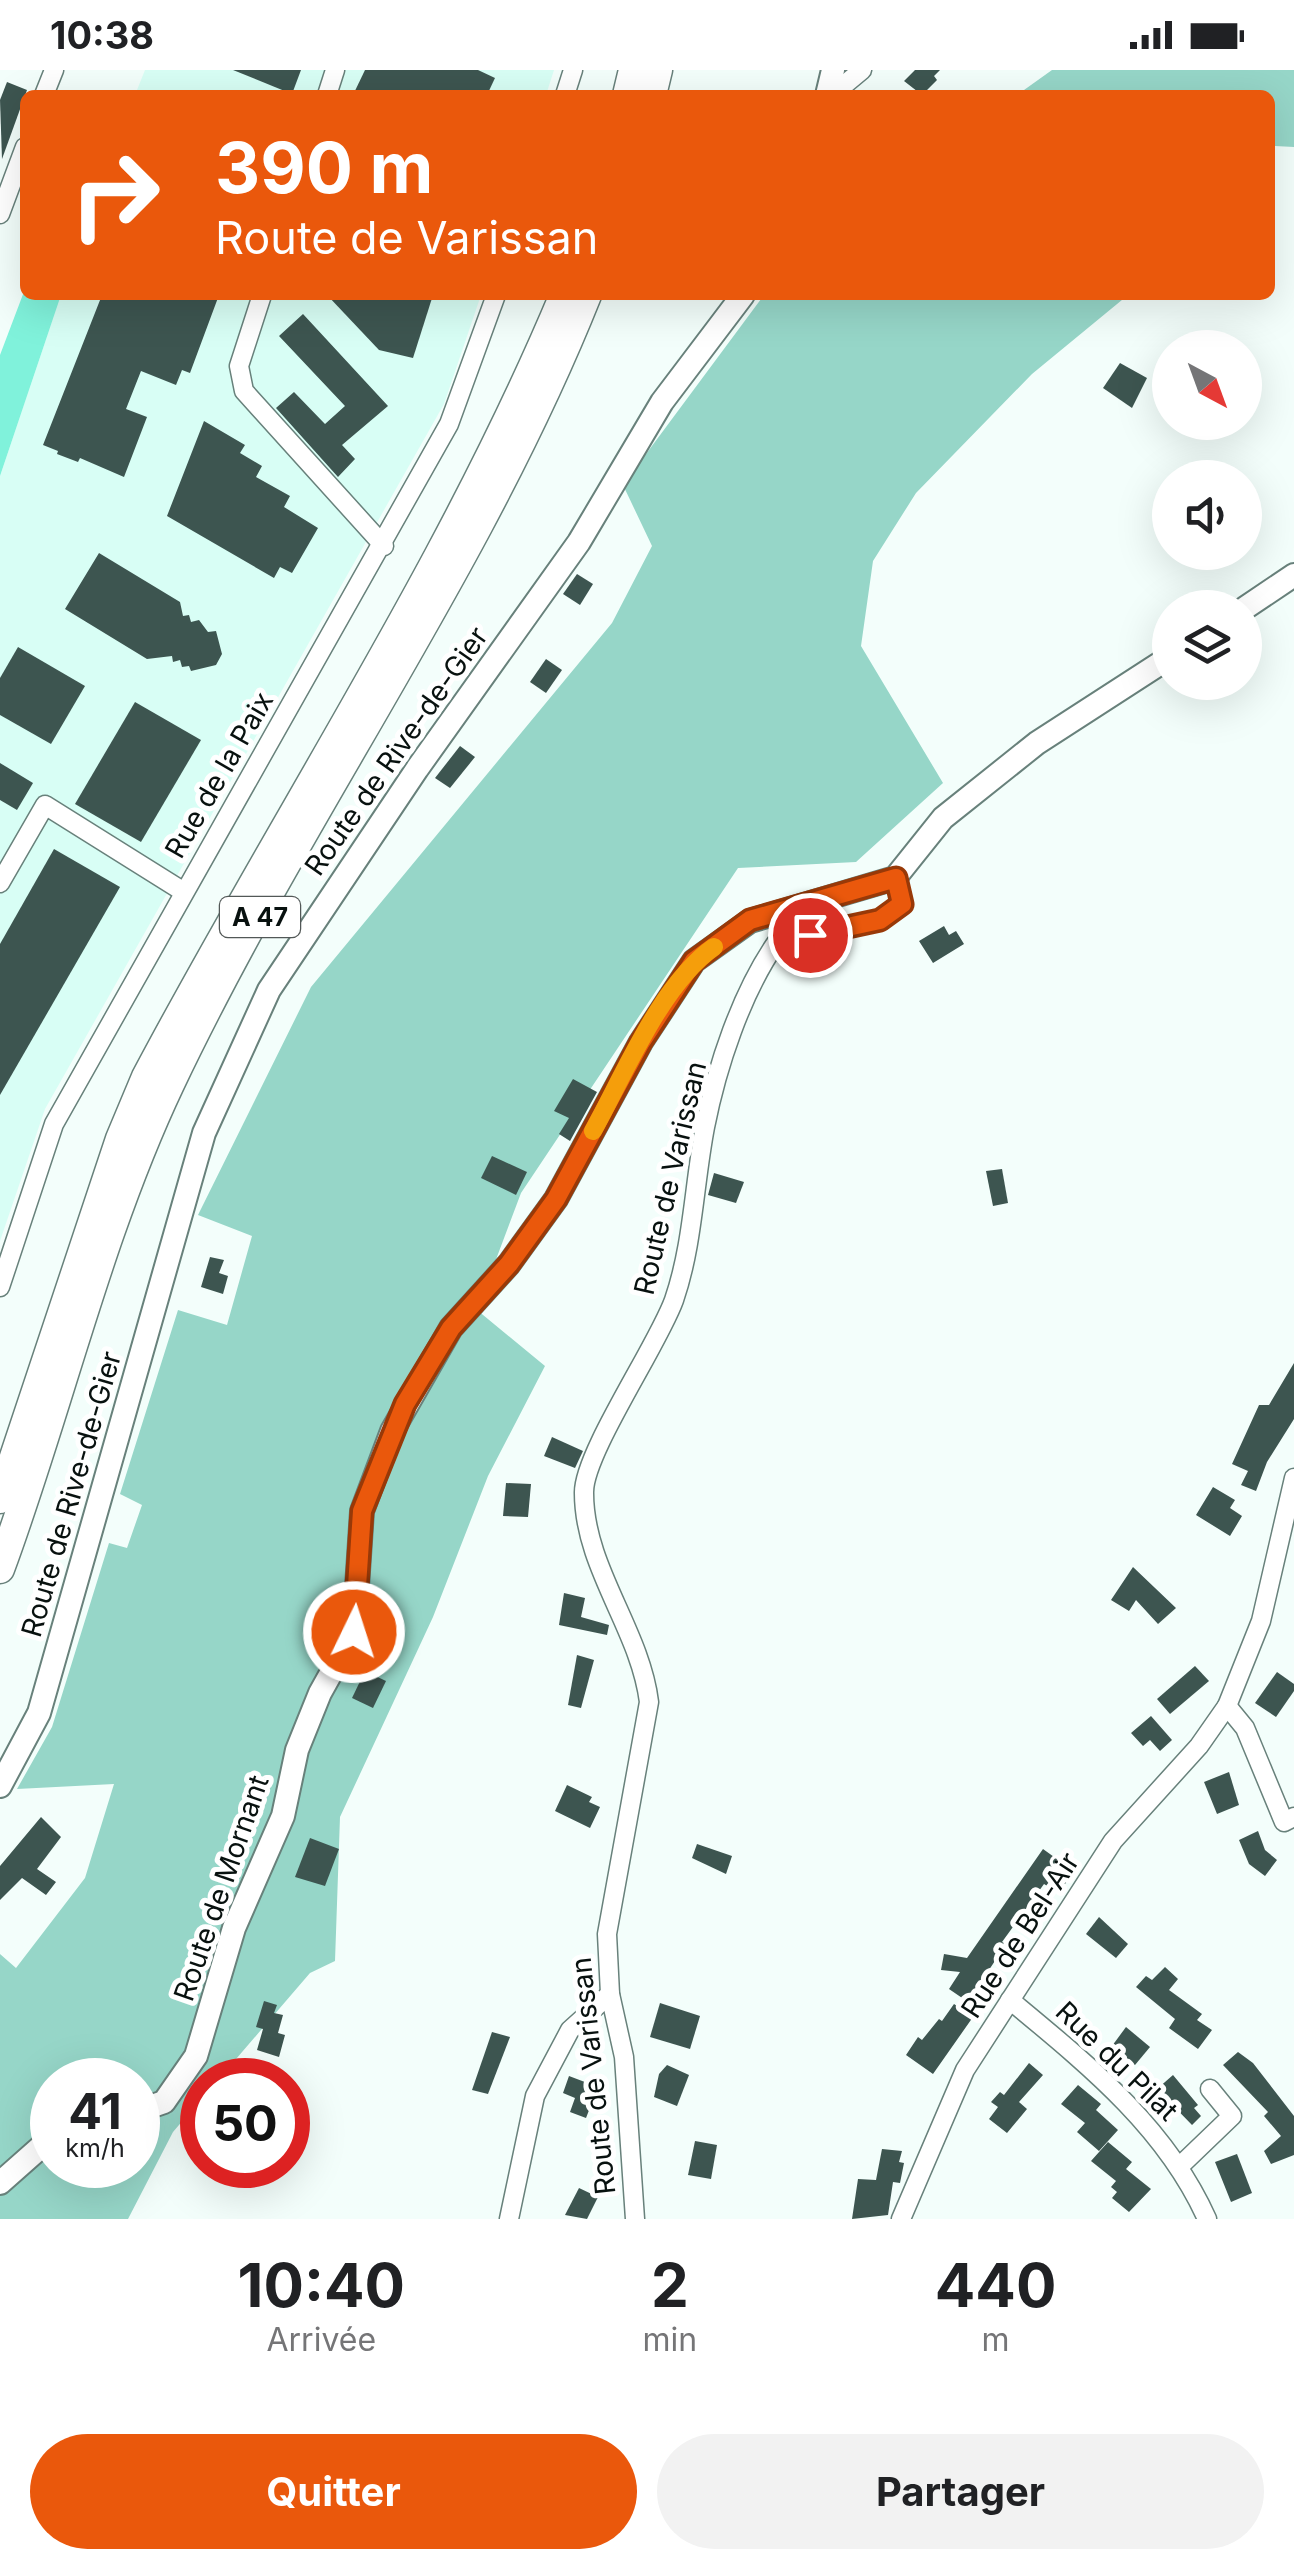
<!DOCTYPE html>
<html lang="fr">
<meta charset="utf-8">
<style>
:root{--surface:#fff;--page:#f2f2f2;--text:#202124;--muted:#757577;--accent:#ea580c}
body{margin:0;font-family:Inter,sans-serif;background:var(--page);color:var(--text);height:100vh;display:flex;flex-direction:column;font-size:38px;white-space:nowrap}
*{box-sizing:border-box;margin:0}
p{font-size:32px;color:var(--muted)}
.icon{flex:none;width:55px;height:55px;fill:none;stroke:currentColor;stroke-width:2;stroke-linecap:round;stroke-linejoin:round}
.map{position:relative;height:2149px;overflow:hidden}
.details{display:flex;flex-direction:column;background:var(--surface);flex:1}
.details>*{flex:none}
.hud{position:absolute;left:20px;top:20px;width:1255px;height:210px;border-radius:15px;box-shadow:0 10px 40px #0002;background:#ea580c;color:#fff;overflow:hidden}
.needle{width:65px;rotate:139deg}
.controls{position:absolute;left:1152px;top:260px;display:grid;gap:20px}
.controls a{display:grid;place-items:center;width:110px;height:110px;border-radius:50%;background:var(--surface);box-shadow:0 10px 40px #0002;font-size:50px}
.speed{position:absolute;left:30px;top:1988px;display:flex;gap:20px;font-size:50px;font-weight:700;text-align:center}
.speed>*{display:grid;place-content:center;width:130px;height:130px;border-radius:50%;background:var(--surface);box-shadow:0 10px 40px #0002;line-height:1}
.speed small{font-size:25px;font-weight:400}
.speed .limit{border:15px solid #d22;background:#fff;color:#111}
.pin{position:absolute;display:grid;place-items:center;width:85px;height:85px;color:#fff;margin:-42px;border:5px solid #fff;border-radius:50%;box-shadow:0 2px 10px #0007}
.me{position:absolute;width:110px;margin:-55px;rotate:4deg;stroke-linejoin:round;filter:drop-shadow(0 0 8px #0008)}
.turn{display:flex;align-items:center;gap:35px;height:210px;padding:0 30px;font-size:45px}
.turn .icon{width:130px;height:130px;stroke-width:2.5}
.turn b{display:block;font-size:70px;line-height:85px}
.eta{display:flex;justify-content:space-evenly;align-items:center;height:170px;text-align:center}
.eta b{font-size:60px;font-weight:700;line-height:70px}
.cta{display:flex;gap:20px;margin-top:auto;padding:20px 30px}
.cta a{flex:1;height:115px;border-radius:60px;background:var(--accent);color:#fff;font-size:40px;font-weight:700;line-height:115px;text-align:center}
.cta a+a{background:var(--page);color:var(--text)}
.status{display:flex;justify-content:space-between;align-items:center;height:70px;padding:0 50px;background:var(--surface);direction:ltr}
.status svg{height:28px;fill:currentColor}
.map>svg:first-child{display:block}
.built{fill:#d8fef5}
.green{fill:#96d6c8;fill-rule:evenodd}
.water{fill:#80f2db}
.building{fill:#3d5550}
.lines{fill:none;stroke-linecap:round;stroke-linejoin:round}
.minor-casing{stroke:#68817b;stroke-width:21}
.major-casing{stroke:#68817b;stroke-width:26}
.highway-casing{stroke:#68817b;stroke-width:31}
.minor{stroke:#fff;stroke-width:18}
.major{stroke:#fff;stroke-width:22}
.highway{stroke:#fff;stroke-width:28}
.route-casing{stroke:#983908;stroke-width:25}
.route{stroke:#ea580c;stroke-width:18}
.slow{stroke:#f59e0b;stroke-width:18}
.labels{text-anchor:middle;stroke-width:10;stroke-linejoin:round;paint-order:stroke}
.shield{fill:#fff;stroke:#525857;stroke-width:2.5}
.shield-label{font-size:25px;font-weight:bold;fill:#08110f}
.street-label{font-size:28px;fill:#08110f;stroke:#fff}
</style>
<div class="status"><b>10:38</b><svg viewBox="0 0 49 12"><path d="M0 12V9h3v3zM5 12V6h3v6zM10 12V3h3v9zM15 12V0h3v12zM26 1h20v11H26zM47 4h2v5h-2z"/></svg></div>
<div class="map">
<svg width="1294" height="2149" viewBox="0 0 1294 2149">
<rect width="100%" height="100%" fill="#f3fefb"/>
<g class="built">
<path d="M145,0H554L546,25H135Z"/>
<path d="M61,225H481L444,334L45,1039L0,1171V406Z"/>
</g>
<g class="green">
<path d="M1052,0H1294V77L1275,76L1270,81V25H1017Z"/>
<path d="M764,225H1128L1032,304L916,423L873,491L861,576L943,713L856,792L738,798L521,1123L477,1240L545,1296L488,1406L433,1547L340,1747L335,1891L310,1903L218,2010H202V2028L173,2062L128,2149H0V1884L16,1898L85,1808L114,1714L17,1719L52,1657L109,1473L127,1478L142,1435L120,1424L178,1240L227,1255L252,1166L198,1145L311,917L612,553L652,476L623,415ZM52,2010H138V2095H52Z"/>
</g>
<path class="water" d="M25,219V225H61L0,406V285Z"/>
<g class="building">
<path d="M233,0H301L292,24Z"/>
<path d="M365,0H478L495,8L487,25H353Z"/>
<path d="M915,0H940L934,6L937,10L922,25L904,11Z"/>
<path d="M7,12L27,20L2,89L0,30Z"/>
<path d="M102,225H219L190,303L182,300L176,315L141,301L126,339L147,347L124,407L80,388L78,392L57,384L58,381L43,375Z"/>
<path d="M327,225H433L413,288L379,280Z"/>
<path d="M303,244L388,336L342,375L355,389L338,407L276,338L294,322L325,354L345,336L279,266Z"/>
<path d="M1120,293L1147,308L1132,338L1103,318Z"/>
<path d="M204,351L245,375L240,383L262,396L256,407L290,426L284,437L318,458L292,503L280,497L274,508L167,446Z"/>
<path d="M99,483L180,532L183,546L189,545L191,552L199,550L208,562L216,561L222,584L216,595L191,601L189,596L182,597L180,590L173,592L172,586L147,589L65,539Z"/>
<path d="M577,504L593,514L580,535L563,524Z"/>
<path d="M18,577L85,616L51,674L0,645V608Z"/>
<path d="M546,589L562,600L546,623L530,612Z"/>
<path d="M135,632L201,670L141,772L75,734Z"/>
<path d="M460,676L475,687L450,718L435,708Z"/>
<path d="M0,693L33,713L17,740L0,730Z"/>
<path d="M54,779L120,817L0,1025V874Z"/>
<path d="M944,856L949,865L956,861L964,874L933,893L919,871Z"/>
<path d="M573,1009L597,1022L570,1071L559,1064L569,1048L554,1041Z"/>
<path d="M492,1086L527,1102L516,1125L481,1108Z"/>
<path d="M1002,1099L1008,1133L993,1136L986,1101Z"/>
<path d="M714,1103L744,1112L736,1133L708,1125Z"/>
<path d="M210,1187L224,1190L219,1203L228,1206L223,1224L201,1217Z"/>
<path d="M1294,1293V1349L1267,1392L1256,1421L1241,1415L1248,1401L1232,1394L1259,1335H1269Z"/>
<path d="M552,1367L583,1381L575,1398L544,1386Z"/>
<path d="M506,1413L531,1414L528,1447L503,1446Z"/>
<path d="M1213,1417L1235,1430L1230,1438L1242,1446L1230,1466L1196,1445Z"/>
<path d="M1133,1497L1176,1538L1158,1554L1136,1530L1129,1541L1111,1530Z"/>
<path d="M564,1523L585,1528L581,1547L609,1555L607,1565L559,1555Z"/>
<path d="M577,1585L594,1590L581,1638L568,1635Z"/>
<path d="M1195,1596L1209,1611L1170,1644L1157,1629Z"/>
<path d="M365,1601L386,1611L373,1638L352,1628Z"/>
<path d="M1277,1602L1294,1614V1621L1276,1647L1255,1633Z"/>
<path d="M1151,1646L1172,1670L1160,1681L1150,1670L1143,1676L1131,1663Z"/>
<path d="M1229,1702L1239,1735L1217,1744L1204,1712Z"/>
<path d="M567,1715L592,1727L589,1732L600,1737L590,1758L555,1741Z"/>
<path d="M41,1747L61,1767L37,1799L56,1812L46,1825L22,1808L0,1830V1796Z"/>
<path d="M1258,1761L1265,1780L1277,1790L1265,1806L1249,1794L1239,1770Z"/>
<path d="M310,1768L339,1779L325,1816L295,1807Z"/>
<path d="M697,1774L732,1786L726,1804L692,1788Z"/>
<path d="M1043,1779L1068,1797L1063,1803L1069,1808L1059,1823L1044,1814L1002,1872L1006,1874L968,1932L949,1919L960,1902L941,1900L944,1884L967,1888Z"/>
<path d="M1099,1847L1128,1874L1116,1888L1086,1864Z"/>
<path d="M1165,1897L1178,1909L1169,1920L1202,1944L1197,1950L1212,1960L1198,1979L1169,1958L1175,1949L1136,1917L1146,1906L1152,1910Z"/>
<path d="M264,1931L277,1935L274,1943L283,1945L278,1963L285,1965L279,1987L257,1980L263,1959L256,1957Z"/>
<path d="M660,1933L700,1946L690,1979L650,1967Z"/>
<path d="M954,1934L973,1947L933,2004L906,1985L918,1967L922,1970L939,1949L942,1951Z"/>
<path d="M1126,1957L1150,1977L1135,1995L1112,1976Z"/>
<path d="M492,1962L510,1967L488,2024L472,2020Z"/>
<path d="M1238,1982L1253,1993L1294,2046V2085L1271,2094L1264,2081L1281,2066L1264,2046L1268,2042L1223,1995Z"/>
<path d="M1029,1993L1043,2005L1019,2032L1027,2039L1007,2063L989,2049L998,2037L991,2032L1000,2022L1004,2025Z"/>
<path d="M667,1995L689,2005L677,2036L654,2027L659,2004Z"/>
<path d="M1173,2005L1198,2035L1194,2038L1201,2046L1192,2055L1157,2019Z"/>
<path d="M569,2006L598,2017L586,2048L570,2042L575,2028L563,2023Z"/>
<path d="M1078,2015L1101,2034L1096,2040L1118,2060L1099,2081L1077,2062L1085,2053L1061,2034Z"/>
<path d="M695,2071L717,2075L711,2109L688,2105Z"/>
<path d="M1108,2072L1132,2092L1126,2099L1151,2119L1129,2142L1112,2128L1117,2122L1111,2117L1116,2111L1091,2091Z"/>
<path d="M882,2079L902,2081L899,2092L904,2093L900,2113L893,2112L888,2145L852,2149L858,2109L876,2110Z"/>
<path d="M1237,2084L1252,2123L1231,2132L1215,2092Z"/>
<path d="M579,2118L598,2127L587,2149L565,2145Z"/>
</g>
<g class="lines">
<g class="minor-casing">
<g id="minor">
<path d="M44,25L54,0"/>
<path d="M327,25L335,0"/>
<path d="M565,25L573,0"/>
<path d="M832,25L862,0"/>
<path d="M0,144L25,77"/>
<path d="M262,225L239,296L244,321L384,476"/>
<path d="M0,813L45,735L184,822"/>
<path d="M0,1217L54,1054L449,354L496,225"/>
<path d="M1227,1636L1245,1658L1284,1752L1294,1747"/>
<path d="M1010,1930C1087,1994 1166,2057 1207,2149"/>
<path d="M1181,2095L1232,2046L1210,2019"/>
<path d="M509,2149L535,2026L570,1960L610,1924"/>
<path d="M635,2149L624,1987L610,1924L607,1864L649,1632C640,1559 584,1498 584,1423C583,1384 658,1275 674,1230C693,1175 694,1114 705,1057C717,996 741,924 776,873L880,850L902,834L895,808"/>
<path d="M901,2149L965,2000L1113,1771L1199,1676L1227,1636L1261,1551L1294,1408"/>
</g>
</g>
<g class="major-casing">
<g id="major">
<path d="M827,25L833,0"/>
<path d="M1245,538L1294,505"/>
<path d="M0,1716L39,1643L204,1063L269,920L417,699L579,472L662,332L743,225"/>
<path d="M138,2041L164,2032L196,1986L234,1858L283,1746L297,1680L320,1623L354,1562L362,1441L392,1361L451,1258L509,1194L556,1129L641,972L694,891L750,851L895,808L943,748L1037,673L1170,587"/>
<path d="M0,2113L52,2067"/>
</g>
</g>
<g class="highway-casing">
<g id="highway">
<path d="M627,25L633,0"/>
<path d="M652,25L658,0"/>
<path d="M0,1429L120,1069L146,1007C284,746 450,498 564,225"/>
<path d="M0,1499C59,1339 97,1168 170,1014C298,744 476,503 587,225"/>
</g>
</g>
<use href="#minor" class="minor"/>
<use href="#major" class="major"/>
<use href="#highway" class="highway"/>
</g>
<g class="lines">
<g class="route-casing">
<path id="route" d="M354,1562L362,1441L405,1334L451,1258L509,1194L556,1129L641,972L694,891L750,850L896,808L902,834L880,850L810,865"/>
</g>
<use href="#route" class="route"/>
<path class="slow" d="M593,1061C624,1005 661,914 714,877"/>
</g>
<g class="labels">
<rect class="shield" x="220" y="827" width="80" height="40" rx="8"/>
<g class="shield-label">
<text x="260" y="856">A 47</text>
</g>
<g class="street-label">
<text transform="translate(396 681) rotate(-55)" y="10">Route de Rive-de-Gier</text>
<text transform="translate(219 705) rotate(-60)" y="10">Rue de la Paix</text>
<text transform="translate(670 1108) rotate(-77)" y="10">Route de Varissan</text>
<text transform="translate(71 1424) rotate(-74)" y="10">Route de Rive-de-Gier</text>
<text transform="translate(221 1818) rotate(-71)" y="10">Route de Mornant</text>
<text transform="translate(1020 1865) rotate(-57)" y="10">Rue de Bel-Air</text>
<text transform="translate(1117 1991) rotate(44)" y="10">Rue du Pilat</text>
<text transform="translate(593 2006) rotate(-96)" y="10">Route de Varissan</text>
</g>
</g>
</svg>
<div class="controls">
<a><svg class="needle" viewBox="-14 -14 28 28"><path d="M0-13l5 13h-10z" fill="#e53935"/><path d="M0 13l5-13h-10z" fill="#757577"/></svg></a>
<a><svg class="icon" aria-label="sound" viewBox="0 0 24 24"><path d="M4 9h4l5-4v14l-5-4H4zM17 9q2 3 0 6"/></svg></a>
<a><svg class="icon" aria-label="layers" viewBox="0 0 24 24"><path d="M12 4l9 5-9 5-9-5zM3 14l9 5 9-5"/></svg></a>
</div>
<div class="speed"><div>41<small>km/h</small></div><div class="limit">50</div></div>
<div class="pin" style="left:810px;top:865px;background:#d93025"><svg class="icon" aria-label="arrive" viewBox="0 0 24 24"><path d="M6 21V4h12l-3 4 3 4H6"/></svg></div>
<svg class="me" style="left:354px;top:1562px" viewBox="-20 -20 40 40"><circle r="17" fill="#ea580c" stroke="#fff" stroke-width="3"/><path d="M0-11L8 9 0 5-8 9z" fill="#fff"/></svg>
<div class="hud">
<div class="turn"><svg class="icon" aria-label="right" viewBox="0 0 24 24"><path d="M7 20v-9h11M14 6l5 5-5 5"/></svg><div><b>390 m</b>Route de Varissan</div></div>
</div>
</div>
<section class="details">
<div class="eta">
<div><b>10:40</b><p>Arrivée</p></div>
<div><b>2</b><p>min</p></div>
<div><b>440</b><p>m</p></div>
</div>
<div class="cta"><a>Quitter</a><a>Partager</a></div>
</section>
